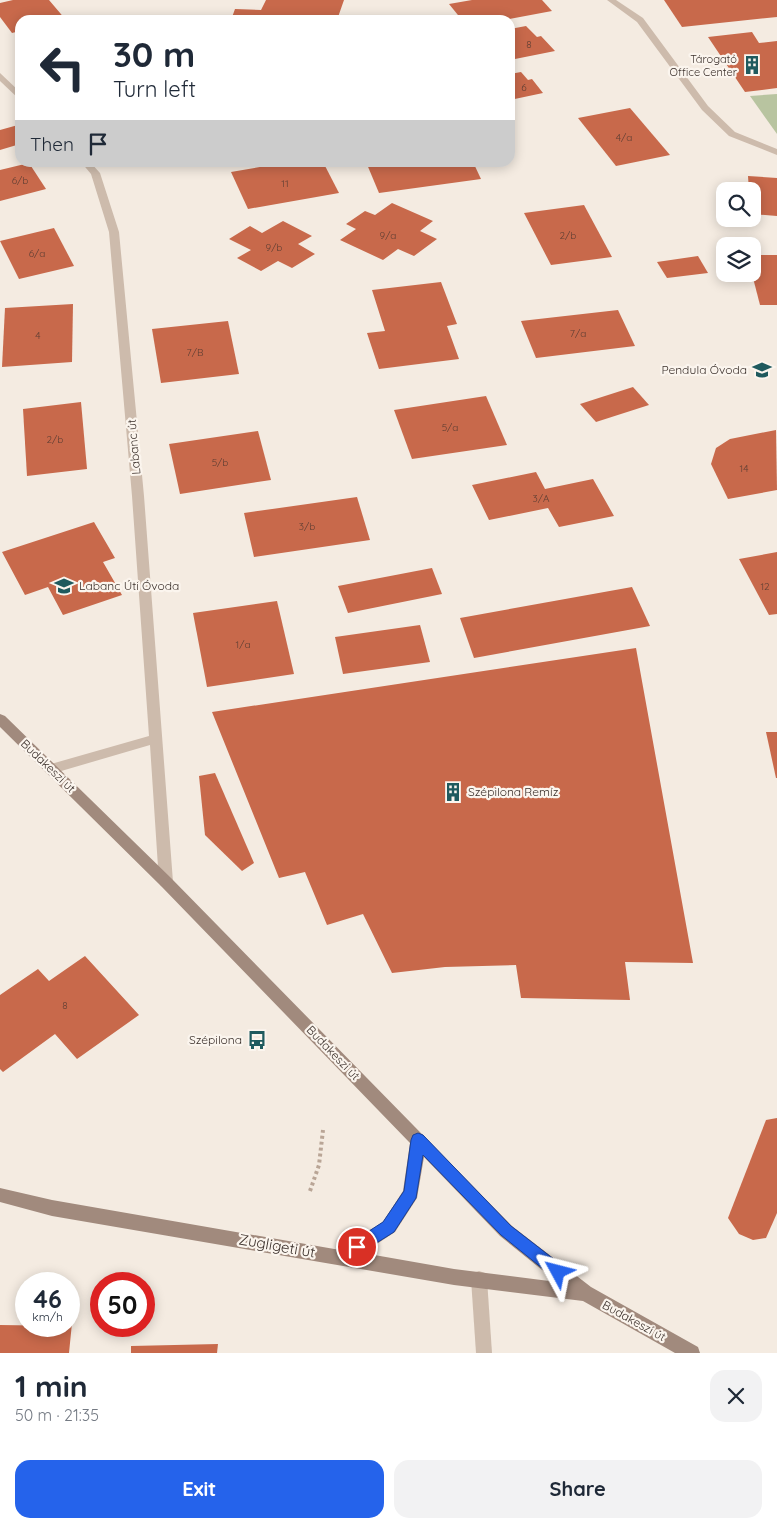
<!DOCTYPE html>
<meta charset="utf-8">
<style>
:root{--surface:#fff;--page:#f2f2f3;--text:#1f2937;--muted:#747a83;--accent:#2563eb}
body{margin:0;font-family:Quicksand,sans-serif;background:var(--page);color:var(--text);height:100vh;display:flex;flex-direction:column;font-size:19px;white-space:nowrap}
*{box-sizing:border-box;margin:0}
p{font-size:16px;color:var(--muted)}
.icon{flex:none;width:28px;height:28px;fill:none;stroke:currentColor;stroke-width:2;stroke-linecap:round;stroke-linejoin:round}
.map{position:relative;height:1353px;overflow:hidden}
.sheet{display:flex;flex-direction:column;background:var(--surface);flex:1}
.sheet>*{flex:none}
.hud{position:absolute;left:15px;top:15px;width:500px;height:152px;border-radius:15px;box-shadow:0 2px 12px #0003;background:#fff;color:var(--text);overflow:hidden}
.controls{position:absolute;left:716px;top:182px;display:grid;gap:10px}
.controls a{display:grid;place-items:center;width:45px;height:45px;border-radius:10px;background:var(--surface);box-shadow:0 2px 12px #0003;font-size:25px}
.speed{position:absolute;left:15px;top:1272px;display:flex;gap:10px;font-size:25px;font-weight:700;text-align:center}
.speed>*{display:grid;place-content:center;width:65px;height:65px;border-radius:50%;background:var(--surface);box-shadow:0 2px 12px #0003;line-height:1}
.speed small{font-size:12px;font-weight:400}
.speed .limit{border:8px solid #d22;background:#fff;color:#111}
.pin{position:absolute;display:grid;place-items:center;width:42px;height:42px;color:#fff;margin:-21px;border:2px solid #fff;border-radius:50%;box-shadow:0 1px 5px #0007}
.me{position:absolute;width:55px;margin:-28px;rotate:308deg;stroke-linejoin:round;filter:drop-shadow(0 0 4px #0008)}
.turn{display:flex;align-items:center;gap:18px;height:105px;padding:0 15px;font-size:22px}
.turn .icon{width:65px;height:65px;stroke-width:2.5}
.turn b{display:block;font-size:35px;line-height:42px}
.then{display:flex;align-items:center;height:48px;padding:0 15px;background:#0003;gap:10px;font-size:19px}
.round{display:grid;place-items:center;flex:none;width:52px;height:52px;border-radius:15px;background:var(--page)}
.overview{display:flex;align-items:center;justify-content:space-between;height:85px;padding:0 15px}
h1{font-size:30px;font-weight:800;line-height:38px}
.primary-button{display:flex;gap:10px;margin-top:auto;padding:10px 15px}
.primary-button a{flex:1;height:58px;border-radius:15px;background:var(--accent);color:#fff;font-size:20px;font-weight:800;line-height:58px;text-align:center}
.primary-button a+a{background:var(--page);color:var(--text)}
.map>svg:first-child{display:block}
.green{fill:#b8c4a0}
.building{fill:#c8694b}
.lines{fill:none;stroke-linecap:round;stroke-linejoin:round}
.path{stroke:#b9a596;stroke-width:4;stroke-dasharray:3 3;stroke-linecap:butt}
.street{fill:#cdbbac;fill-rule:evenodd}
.secondary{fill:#a18a7d;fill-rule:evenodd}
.route{fill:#2563eb;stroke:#184099}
.labels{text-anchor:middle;stroke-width:4.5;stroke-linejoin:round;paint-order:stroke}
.number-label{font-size:10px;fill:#5e3e33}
.far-poi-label{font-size:11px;fill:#3b302b;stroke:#fbf5ee;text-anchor:end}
.poi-label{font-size:12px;fill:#3b302b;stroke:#fbf5ee;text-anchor:end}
.street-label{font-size:12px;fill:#3b302b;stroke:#fbf5ee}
.near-street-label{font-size:15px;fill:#3b302b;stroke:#fbf5ee}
</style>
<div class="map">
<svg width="777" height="1353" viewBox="0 0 777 1353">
<rect width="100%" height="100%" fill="#f4ebe1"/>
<path class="green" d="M777,94V134L750,96Z"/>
<g class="building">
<path d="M13,0H49L66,20H20V31L12,33L0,17V3Z"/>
<path d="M266,0H344L337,20H231L235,9L261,10Z"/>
<path d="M472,0H542L552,11L504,20H462L449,4Z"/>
<path d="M664,0H777V17L682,27Z"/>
<path d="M526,26L537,37L541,36L555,51L510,60V29Z"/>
<path d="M752,32L759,43L777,41V88L745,92L708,37Z"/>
<path d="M521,72L528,80L532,79L543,93L510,100V74Z"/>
<path d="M630,108L670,155L616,166L578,118Z"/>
<path d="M18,125L20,128V144L0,150V130Z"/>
<path d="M289,162H323L339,193L248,209L231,172Z"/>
<path d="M366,162H473L481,179L379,193Z"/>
<path d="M29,163L46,189L0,201V170Z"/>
<path d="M748,176L777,178V216L752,214V191H749Z"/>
<path d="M392,203L433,221L420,231L437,239L414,256L398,249L383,260L340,240L356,229L346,224L365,211L375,215Z"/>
<path d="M584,205L612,257L551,265L524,213Z"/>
<path d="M283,221L312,236L298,244L315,254L292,268L278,261L261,271L237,258L251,250L229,239L250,226L262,233Z"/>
<path d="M54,228L74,266L19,279L0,241Z"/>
<path d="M752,255H777V305H760L752,274Z"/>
<path d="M698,256L708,273L667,278L657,262Z"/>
<path d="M441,282L457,324L447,326L459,359L379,369L367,333L385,331L372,290Z"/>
<path d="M73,304L72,362L2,367L5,308Z"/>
<path d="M618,310L635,346L536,358L521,321Z"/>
<path d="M228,321L239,374L161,383L152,329Z"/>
<path d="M633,387L649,405L596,422L580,404Z"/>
<path d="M486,396L507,445L412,459L394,410Z"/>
<path d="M81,402L87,469L27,476L23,409Z"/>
<path d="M776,430L777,490L728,499L711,464L716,448L730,439Z"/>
<path d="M258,431L271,480L180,494L169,444Z"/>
<path d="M536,472L545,489L593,479L614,516L559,527L548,508L489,520L472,485Z"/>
<path d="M357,497L370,540L254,557L244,513Z"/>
<path d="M94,522L115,558L103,562L122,595L63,615L48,587L25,595L2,552Z"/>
<path d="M777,552V614L769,615L739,559Z"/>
<path d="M432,568L442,594L348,613L338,586Z"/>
<path d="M632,587L650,626L474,658L460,618Z"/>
<path d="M277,601L294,674L207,687L193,613Z"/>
<path d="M420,625L430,662L343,674L335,637Z"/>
<path d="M636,648L693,963L625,962L630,1000L521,998L516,965L445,967L392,973L363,914L327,925L305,872L279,878L212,712Z"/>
<path d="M766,732H777V778H776Z"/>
<path d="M215,773L254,863L242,871L205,835L199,776Z"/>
<path d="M85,956L139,1015L77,1059L55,1034L3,1072L0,1069V995L38,969L49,981Z"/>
<path d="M777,1118V1213L766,1238L753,1240L739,1234L728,1218L766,1120Z"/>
<path d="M69,1323H72L69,1353H0V1325L69,1326Z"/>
<path d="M218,1344L217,1353H131V1346Z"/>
</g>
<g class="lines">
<path class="path" d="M310,1191L319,1165L323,1130"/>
<g class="street">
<path d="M607,0H616L643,18L708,106L735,132L777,149V155L729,136L702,110L637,22Z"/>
<path d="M0,73L20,92V100L0,81Z"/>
<path d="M81,162H90L100,173L119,232L144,496L173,882L171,886L166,888L161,886L159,882L150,745L51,774L46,773L44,769L46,765L51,764L149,736L132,496L109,232L91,174Z"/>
<path d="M479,1271L485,1273L487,1279L492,1353H476L471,1279L473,1273Z"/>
</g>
<path class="secondary" d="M0,714L5,716L171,878L512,1226L591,1287L698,1347L700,1353H675L583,1301L454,1285L52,1216L0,1202V1188L52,1200L340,1250L383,1222L403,1191L410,1143L161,886L0,727ZM424,1157L500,1236L557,1282L454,1269L363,1253L395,1232L417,1198Z"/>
</g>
<path class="route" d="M418,1133L423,1135L511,1226L564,1267L566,1272L564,1277L558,1279L553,1277L501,1235L423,1155L416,1198L394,1232L362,1252L357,1254L352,1252L350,1247L352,1242L383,1222L404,1191L411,1140L413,1135Z"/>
<defs>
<g id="building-bare" transform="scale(1.5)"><path d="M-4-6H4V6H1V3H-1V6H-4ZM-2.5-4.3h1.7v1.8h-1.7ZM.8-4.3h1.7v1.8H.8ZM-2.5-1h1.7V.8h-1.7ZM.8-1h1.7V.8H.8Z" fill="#1f5a5e" stroke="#fbf5ee" stroke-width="2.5" paint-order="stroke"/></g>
<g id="school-bare" transform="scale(1.5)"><path d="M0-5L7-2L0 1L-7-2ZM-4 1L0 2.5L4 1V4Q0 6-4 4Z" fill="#1f5a5e" stroke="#fbf5ee" stroke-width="2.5" paint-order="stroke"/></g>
<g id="bus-bare" transform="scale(1.5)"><path d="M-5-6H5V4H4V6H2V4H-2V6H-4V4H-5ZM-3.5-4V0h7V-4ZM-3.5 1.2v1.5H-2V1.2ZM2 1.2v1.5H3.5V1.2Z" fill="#1f5a5e" stroke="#fbf5ee" stroke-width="2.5" paint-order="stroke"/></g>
</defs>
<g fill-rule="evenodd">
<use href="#building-bare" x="752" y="65"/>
<use href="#school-bare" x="762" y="370"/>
<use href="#school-bare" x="64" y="586"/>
<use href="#building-bare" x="453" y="792"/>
<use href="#bus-bare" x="257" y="1040"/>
</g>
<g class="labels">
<g class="number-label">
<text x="529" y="48">8</text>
<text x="524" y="91">6</text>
<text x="624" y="141">4/a</text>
<text x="20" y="184">6/b</text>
<text x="285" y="187">11</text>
<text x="388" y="239">9/a</text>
<text x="568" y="239">2/b</text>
<text x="274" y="251">9/b</text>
<text x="37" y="257">6/a</text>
<text x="578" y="337">7/a</text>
<text x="38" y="339">4</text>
<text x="195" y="356">7/B</text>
<text x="450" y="431">5/a</text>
<text x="55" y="443">2/b</text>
<text x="220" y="466">5/b</text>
<text x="744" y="472">14</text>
<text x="541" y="502">3/A</text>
<text x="307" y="530">3/b</text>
<text x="765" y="590">12</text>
<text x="243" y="648">1/a</text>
<text x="65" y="1009">8</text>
</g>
<g class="far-poi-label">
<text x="737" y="63">Tárogató<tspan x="737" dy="13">Office Center</tspan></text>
</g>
<g class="poi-label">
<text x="747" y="374">Pendula Óvoda</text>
<text x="79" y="590" text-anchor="start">Labanc Úti Óvoda</text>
<text x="468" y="796" text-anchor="start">Szépilona Remíz</text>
<text x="242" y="1044">Szépilona</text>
</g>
<g class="street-label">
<text transform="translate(134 447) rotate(-95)" y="4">Labanc út</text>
<text transform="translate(48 766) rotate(44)" y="4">Budakeszi út</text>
<text transform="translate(333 1053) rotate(46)" y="4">Budakeszi út</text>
<text transform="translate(634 1321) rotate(29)" y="4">Budakeszi út</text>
</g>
<g class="near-street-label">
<text transform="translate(277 1246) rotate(10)" y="5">Zugligeti út</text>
</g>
</g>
</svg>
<div class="controls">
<a><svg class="icon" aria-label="search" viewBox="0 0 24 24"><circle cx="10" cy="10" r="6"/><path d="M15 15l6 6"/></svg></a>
<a><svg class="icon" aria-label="layers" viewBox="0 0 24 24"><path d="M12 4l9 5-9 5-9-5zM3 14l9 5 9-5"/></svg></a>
</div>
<div class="speed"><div>46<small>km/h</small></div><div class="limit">50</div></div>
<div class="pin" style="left:357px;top:1247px;background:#d93025"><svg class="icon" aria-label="arrive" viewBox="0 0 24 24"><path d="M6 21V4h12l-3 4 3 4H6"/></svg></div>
<svg class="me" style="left:558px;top:1272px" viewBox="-20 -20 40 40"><path d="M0-17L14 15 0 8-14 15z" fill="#2563eb" stroke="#fff" stroke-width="4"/></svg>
<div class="hud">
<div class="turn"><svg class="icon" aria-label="left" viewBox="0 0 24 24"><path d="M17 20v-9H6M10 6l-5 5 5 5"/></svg><div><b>30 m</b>Turn left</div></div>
<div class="then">Then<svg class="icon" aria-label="arrive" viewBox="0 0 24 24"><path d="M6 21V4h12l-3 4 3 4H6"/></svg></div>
</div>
</div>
<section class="sheet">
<div class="overview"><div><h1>1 min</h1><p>50 m · 21:35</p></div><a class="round"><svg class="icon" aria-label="close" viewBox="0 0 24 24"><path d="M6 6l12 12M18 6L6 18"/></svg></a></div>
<div class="primary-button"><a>Exit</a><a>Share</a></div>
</section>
